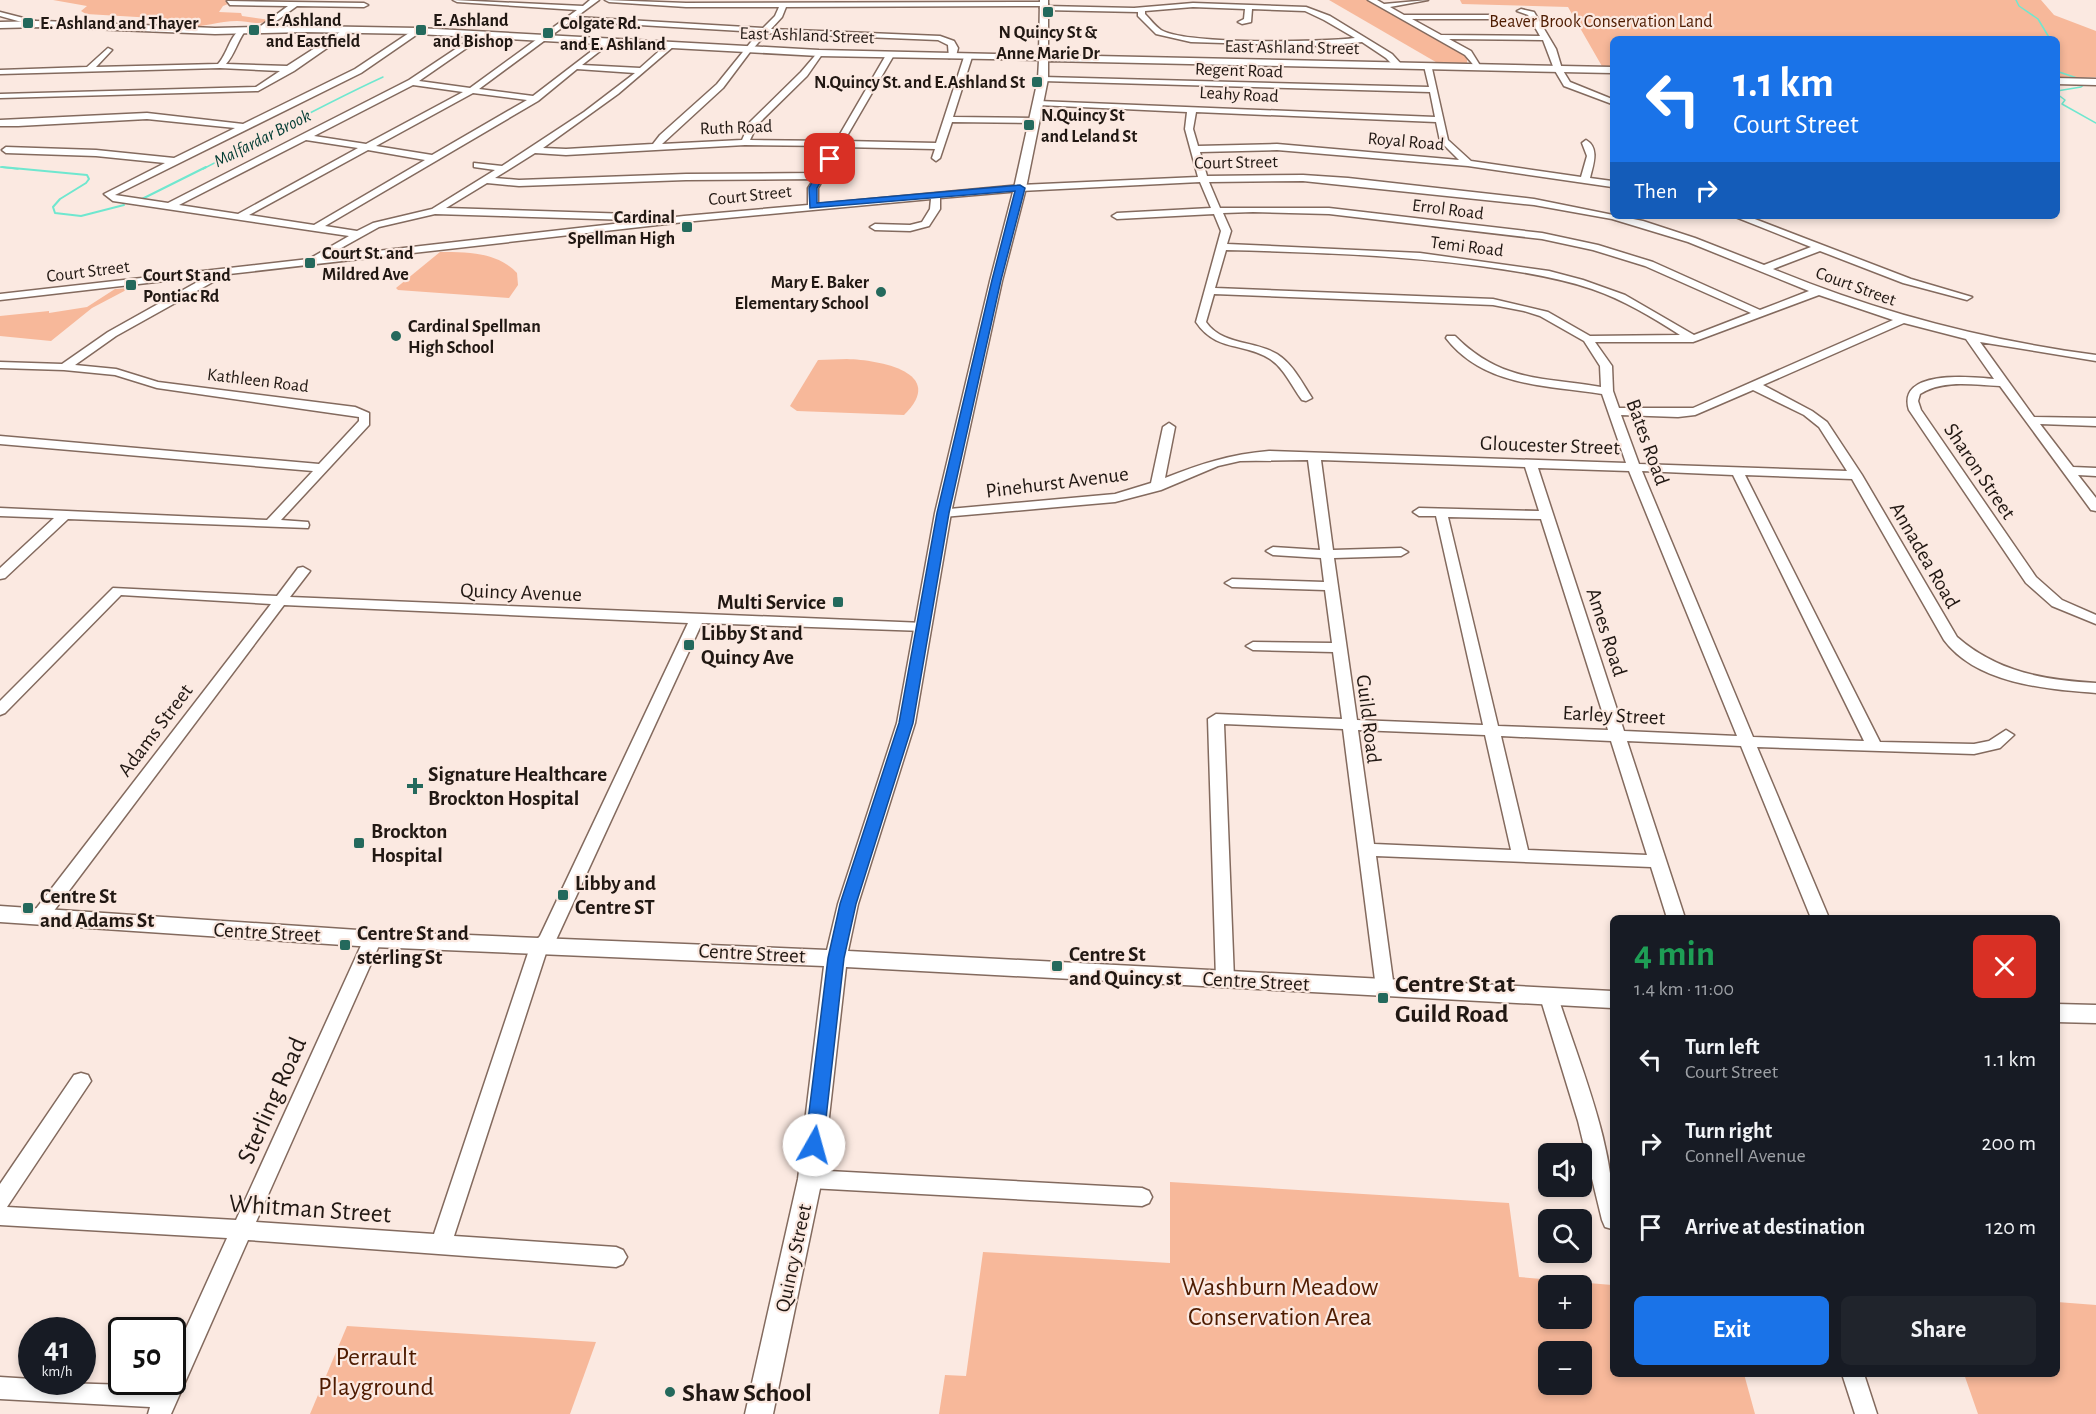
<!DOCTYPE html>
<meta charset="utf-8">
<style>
:root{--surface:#171b24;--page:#20242c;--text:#f1f3f6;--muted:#9ea1a6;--accent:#1a73e8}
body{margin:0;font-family:"Alegreya Sans",sans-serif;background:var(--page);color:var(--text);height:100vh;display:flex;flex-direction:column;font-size:22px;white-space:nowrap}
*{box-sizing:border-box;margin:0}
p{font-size:20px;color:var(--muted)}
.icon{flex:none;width:33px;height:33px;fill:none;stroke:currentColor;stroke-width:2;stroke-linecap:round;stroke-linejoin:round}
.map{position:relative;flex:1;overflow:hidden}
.drawer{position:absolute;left:1610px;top:915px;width:450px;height:462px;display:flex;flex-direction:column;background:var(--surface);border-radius:9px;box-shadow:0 3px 9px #0003}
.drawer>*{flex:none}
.banner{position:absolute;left:1610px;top:36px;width:450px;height:183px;border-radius:9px;box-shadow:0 3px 9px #0003;background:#1a73e8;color:#fff;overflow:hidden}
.buttons{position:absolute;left:1538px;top:1143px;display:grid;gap:12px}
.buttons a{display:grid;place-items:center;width:54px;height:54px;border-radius:9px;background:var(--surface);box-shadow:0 3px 9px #0003;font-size:30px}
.speed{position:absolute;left:18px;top:1317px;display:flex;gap:12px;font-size:30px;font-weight:700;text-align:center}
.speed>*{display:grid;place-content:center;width:78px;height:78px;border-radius:50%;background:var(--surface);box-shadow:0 3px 9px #0003;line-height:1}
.speed small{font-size:15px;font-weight:400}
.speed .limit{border:3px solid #111;border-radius:9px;background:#fff;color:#111}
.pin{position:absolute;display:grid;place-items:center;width:51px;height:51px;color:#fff;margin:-26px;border-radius:12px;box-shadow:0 3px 9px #0006}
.me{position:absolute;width:66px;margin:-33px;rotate:7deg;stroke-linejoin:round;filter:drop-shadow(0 0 4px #0008)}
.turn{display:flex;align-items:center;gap:21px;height:126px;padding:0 24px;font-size:27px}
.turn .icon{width:78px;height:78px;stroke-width:2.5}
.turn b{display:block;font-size:42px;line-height:51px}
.then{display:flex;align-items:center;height:57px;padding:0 24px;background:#0003;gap:12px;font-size:22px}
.round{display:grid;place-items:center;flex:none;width:63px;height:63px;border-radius:9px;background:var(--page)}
.overview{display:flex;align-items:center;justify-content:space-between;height:102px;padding:0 24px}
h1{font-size:36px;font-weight:700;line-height:45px;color:#1e9e55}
.button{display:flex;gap:12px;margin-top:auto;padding:12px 24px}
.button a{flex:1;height:69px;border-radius:9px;background:var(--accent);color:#fff;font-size:24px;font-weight:700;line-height:69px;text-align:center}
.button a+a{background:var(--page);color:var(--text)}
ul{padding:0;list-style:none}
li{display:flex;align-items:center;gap:18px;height:84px;padding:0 24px}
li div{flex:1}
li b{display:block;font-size:22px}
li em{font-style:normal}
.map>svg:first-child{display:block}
.green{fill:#f7b89a;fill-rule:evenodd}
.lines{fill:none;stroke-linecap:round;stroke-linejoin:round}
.stream-far1{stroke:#6fe7cf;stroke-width:1.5}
.stream{stroke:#6fe7cf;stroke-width:2}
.minor-casing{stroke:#836a5e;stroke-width:3}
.major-casing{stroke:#836a5e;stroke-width:3}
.minor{fill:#fff;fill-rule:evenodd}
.major{fill:#fff;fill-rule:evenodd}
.route{fill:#1a73e8;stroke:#114b97;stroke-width:1.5}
.poi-dot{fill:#24695c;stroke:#fbe9e1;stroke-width:2}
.labels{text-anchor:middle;stroke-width:4.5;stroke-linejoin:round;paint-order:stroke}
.far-poi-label{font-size:18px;font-weight:bold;fill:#211813;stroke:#fbe9e1;text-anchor:start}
.far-park-label{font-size:18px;fill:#4e1b00;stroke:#fbe9e1}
.far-street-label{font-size:18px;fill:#211813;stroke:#fbe9e1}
.far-water-label{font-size:18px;font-style:italic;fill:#023c33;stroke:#fbe9e1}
.street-label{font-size:21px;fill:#211813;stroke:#fbe9e1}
.poi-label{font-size:21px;font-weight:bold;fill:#211813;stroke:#fbe9e1;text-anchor:start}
.near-poi-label{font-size:26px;font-weight:bold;fill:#211813;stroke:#fbe9e1;text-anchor:start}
.near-street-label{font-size:26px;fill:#211813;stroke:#fbe9e1}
.near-park-label{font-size:26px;fill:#4e1b00;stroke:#fbe9e1}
</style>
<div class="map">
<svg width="2096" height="1414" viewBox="0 0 2096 1414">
<rect width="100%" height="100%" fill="#fbe9e1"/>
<g class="green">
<path d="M53,0H238L223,6L219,12L241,13L242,16L270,20C261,26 247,21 237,21C217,21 199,29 179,27L183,22L171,19L86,14L81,11L87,6Z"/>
<path d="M1329,0H1367L1467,55V64L1441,65Z"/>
<path d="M1460,0H2041L2054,15L2096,31V77L2057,79L2056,39H1612V69L1603,68L1568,7L1462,4Z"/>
<path d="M440,252C468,252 497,252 517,273L518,285L509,298L398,290L396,288Z"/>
<path d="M130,288L92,308L51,341L0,336V316L49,311V313L87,307L115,289Z"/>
<path d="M847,359C879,360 948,372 904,415L797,411L790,406L818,360Z"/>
<path d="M1170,1182L1509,1203L1519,1277L1612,1285V1374H1744L1755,1414H939L945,1375L966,1376L983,1252L1170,1263ZM1548,1286H1581V1318H1548ZM1548,1352H1581V1384H1548Z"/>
<path d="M2057,1302L2096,1305V1414H1978L1964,1374H2056Z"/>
<path d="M347,1326L596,1342L570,1414H310Z"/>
</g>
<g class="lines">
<g class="stream-far1">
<path d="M2016,0L2019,6L2038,19L2050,39"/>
<path d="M2056,71L2080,79"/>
<path d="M2085,84L2081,87L2057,91V94L2065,100L2062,104L2096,123"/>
<path d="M0,167L18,169"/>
<path d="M203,169C263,138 322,105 383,77"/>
</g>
<g class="stream">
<path d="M2,167L87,175L89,179L86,183L60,199L53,207L55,213L81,216L124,205"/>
<path d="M140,200L206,167"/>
</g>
<g class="minor-casing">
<g id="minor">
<path d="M453,0L583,6L590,0H599L576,17L763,28L775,16L779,7H686L609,2L605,0L686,3L1044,2L1048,4L1045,6L1134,8L1193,3L1306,7L1330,16L1392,54L1402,65L1395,67L1386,58L1362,42L1322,46L1191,42L1156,34L1138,16V12L1044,10L1040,8L1043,6L786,7L782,17L771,29L940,36L954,41L958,48L956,56L949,58L948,45L938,40L767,33L750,52L723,88L662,144L742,140L750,122L801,72L819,51L823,53L807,76L757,125L750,140L836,141L886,55L890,53L894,55L844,141L936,143L964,57L968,55L972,57L953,117L1034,118L1038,121L1037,123L952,122L940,158L936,161L932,158L935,149L841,147L818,188V204L1020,185L1198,177L1185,129L1187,112L1038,105L1034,103L1038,101L1435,117L1430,92L1043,81L1039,79L1043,77L1429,87L1424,66L1431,64L1448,140L1471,161L1581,177L1587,156L1582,143L1586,140C1600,148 1593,165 1590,178L1612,181V187L1468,166L1277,150L1200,152L1207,176L1303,175L1348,178L1534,199L1643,221L1695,238L1764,265L1811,247L1733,216H1747L1911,279L1972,297L1967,300L1903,283L1820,251L1773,269C1877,312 1983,340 2096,355V361L1980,342L2034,417L2096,418V426L2040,424L2073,467L2096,468V476L2078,475L2096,498V511L2091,510L2000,386C1973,385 1944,379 1920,394L1918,401L1921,410L2036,577L2062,600L2096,615V624L2052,606L2026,583L1909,410C1896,369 1972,377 1994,379L1966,339L1904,323L1763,385L1812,411L1827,422L1862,475L1957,637C1997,672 2044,680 2096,683V693C2046,689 1977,684 1944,640L1852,479L1745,475L1880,742L1974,744L1989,741L2006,730L2014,735L2000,748L1974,754L1757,747L1829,918H1811L1741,746L1627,741L1685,918H1667L1651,867L1376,856L1394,988L1391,993L1385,995L1379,993L1376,988L1343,729L1224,724L1234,979L1231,984L1225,986L1219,984L1216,979L1208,719L1216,714L1342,719L1333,652L1253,650L1246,646L1253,642L1332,643L1325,590L1232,587L1225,583L1232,579L1324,582L1321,558L1273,555L1266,551L1273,547L1320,550L1308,460L1240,461L1218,466L1161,490L1115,502L943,517L938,516L937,513L938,510L1115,494L1151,483L1163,427L1169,423L1175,427L1165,478C1200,464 1231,454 1269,451L1626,463L1602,394C1546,385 1484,387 1446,338L1447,336H1455C1501,382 1541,377 1601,387L1600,366L1584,341L1540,316L1524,311L1493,305L1214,294L1206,322C1223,346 1254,340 1277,354C1293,364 1302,383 1312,398L1306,401L1302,400C1292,387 1285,369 1270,359C1243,342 1216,352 1196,322L1221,231L1214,214L1117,219L1112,216L1117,213L1211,208L1200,182L1020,191L940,198V209L929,226L910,231L875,230L870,227L875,224L910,225L922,222L930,209L931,199L684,222L220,275V278L116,336L75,365L116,369L158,382L355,407L369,413V425L281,520L308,522L309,525L308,528L68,519L5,578L0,579V568L54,518L0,516V508L267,520L313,471L0,444V436L319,464L359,421V417L157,388L115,375L64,370L0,368V362L62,364L108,332L208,276L0,300V294L309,259L349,236L113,201L104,194L165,163L96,156L6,153L2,150L6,147L96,150L174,158L235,128L147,119L18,126H0V120L147,113L243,124L355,69L415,29L422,31L361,73L115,195L168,203L409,80L481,32H484V36L419,81L470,88L577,10L457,2ZM1193,7L1245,9L1244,19L1238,22L1242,24L1251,22L1252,9L1305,11L1324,20L1355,38C1322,42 1186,45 1161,30C1155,26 1150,19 1145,14V11ZM571,21L759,32L717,84L660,135L653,144L566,149L543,148L618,94L674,46L667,44L640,68L582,65L609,44V40H606L533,96L479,89ZM577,69L635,73L584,112L502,166L474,163V167L495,170L432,209L373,223L357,231L325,226L538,101ZM413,85L463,92L366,144L314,136ZM473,93L527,100L432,155L376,146ZM1196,112L1436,122L1440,141L1459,160L1277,144L1198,146L1193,129ZM306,140L358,148L238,214L179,205ZM745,145L833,146L817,173L686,174L519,180L495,178L535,153L566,155ZM368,150L425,160L314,225L249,215ZM814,179L808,188V205L684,216L325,257L379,227L435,214L630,220L635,217L630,214L446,208L487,183L519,186L686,180ZM1303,181L1534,205L1612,219L1688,242L1809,291L1760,310L1653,262L1598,245L1542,233L1329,208H1220L1209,182ZM1253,212L1329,214L1542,239L1593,250L1645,266L1751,313L1694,335L1625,295L1583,280L1549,271L1420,253L1227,244L1231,231L1223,213ZM1226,250C1311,252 1396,255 1480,266C1518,271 1556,277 1592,289C1624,300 1652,317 1680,335L1590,336L1548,312L1493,299L1215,288ZM1819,295L1893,320L1693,408H1619L1613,391L1612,366L1595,342H1693ZM1753,390L1804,415L1819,427L1847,471L1639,464L1621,415L1678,417L1695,415ZM1321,460L1525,467L1539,511L1419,508L1413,512L1419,516H1436L1483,725L1357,720L1334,558L1401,556L1408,552L1401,548L1333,550ZM1538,468L1629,471L1737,736L1624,731ZM1642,471L1733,475L1864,741L1753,737ZM1448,517L1541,519L1608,730L1498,726ZM1358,730L1485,735L1511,850L1374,844ZM1501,736L1611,741L1647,855L1528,850Z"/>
<path d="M1368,0H1377L1384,4L1428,0L1390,7L1404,15H1490L1494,17L1490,19H1412L1441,35L1540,36L1528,15L1517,11L1521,9L1534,12L1556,49L1562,69L1570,82L1612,99V104L1564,86L1554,69L1543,40L1449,39L1471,51L1481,67L1477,69L1465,55Z"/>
<path d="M227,1L364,3L368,5L364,7L297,6L261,32L258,28L288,6L230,5Z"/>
<path d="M0,12L39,22L40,24L36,26L0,16Z"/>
<path d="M346,28L353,30L294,71L258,91L0,98V94L256,87L280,71L220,68L0,74V70L87,67L108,48L112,50L96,67L218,64C228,53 229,37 241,29L245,31C237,42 235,54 226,64L287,66Z"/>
<path d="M303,567L310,571L290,597L924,623L931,627L924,631L702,623L556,940L547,950L454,1236L616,1247L623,1250L627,1257L623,1264L616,1267L248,1240L171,1414H148L150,1407L0,1399V1377L32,1379V1382L160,1386L162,1382H172V1359L227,1238L0,1225V1184L74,1075L81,1073L88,1075L91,1081L7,1207L236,1220L364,939L367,934L373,932L379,934L382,939L256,1222L434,1234L530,947L540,936L688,623L284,605L47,920L41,921L35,920L32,915L35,910L271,604L121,595L5,713L0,715V701L113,588L277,596L298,568Z"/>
<path d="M1549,990L1555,992L1558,997C1580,1066 1620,1158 1612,1229L1605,1227L1602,1220L1578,1121L1540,997L1543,992Z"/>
<path d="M810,1170L1142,1188L1149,1191L1152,1197L1149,1203L1142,1206L810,1188L803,1185L800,1179L803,1173Z"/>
<path d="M1842,1374H1864L1877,1414H1855Z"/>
</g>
</g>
<g class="major-casing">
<g id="major">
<path d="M1040,0H1048V55L1612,67V73L1048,61V79L1026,188L1002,281L951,513L915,723L858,904L848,951L1612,991V1008L846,967L822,1179L773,1414H745L798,1179L824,966L373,947L0,922V906L373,931L827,950L838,904L897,723L935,513L990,281L1014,188L1038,79L1039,60L819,56L418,34L305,32L215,34L43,27L0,28V22L43,21L215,28L305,26L418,28L819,50L1039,55Z"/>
<path d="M2056,78L2096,79V85L2056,84Z"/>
<path d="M2056,1004L2096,1005V1023L2056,1022Z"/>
</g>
</g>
<use href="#minor" class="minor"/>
<use href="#major" class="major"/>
</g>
<path class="route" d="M830,157L834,159L817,188V203L1020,185L1025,188L1001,280L949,513L913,723L856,904L844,958L823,1145L821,1151L814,1153L808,1151L805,1145L828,958L840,904L899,723L937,513L992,280L1015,191L810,208L809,188L825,159Z"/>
<g class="poi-dot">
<rect x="1042" y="6" width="12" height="12" rx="3"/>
<rect x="22" y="17" width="12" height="12" rx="3"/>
<rect x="248" y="24" width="12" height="12" rx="3"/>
<rect x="415" y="24" width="12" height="12" rx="3"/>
<rect x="542" y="27" width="12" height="12" rx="3"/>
<rect x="1031" y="76" width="12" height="12" rx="3"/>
<rect x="1023" y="119" width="12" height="12" rx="3"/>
<rect x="681" y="221" width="12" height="12" rx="3"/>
<rect x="304" y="257" width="12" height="12" rx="3"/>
<rect x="125" y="279" width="12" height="12" rx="3"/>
<circle cx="881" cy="292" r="6"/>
<circle cx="396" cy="336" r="6"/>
<rect x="832" y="596" width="12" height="12" rx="3"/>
<rect x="683" y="639" width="12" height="12" rx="3"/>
<path d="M412 777h6v6h6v6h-6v6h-6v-6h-6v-6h6z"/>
<rect x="353" y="837" width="12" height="12" rx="3"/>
<rect x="557" y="889" width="12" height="12" rx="3"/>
<rect x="22" y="902" width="12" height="12" rx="3"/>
<rect x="339" y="939" width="12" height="12" rx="3"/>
<rect x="1051" y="960" width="12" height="12" rx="3"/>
<rect x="1377" y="992" width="12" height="12" rx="3"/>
<circle cx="670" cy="1392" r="6"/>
</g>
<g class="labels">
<g class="far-poi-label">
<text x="266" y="26">E. Ashland<tspan x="266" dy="21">and Eastfield</tspan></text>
<text x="433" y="26">E. Ashland<tspan x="433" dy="21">and Bishop</tspan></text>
<text x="40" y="29">E. Ashland and Thayer</text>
<text x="560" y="29">Colgate Rd.<tspan x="560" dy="21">and E. Ashland</tspan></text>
<text x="1048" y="38" text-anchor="middle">N Quincy St &amp;<tspan x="1048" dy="21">Anne Marie Dr</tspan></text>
<text x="1025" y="88" text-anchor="end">N.Quincy St. and E.Ashland St</text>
<text x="1041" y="121">N.Quincy St<tspan x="1041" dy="21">and Leland St</tspan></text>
<text x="675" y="223" text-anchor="end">Cardinal<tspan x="675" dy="21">Spellman High</tspan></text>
<text x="322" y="259">Court St. and<tspan x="322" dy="21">Mildred Ave</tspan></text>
<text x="143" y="281">Court St and<tspan x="143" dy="21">Pontiac Rd</tspan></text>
<text x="869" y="288" text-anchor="end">Mary E. Baker<tspan x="869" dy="21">Elementary School</tspan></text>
<text x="408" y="332">Cardinal Spellman<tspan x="408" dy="21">High School</tspan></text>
</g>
<g class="far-park-label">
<text x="1601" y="27">Beaver Brook Conservation Land</text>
</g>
<g class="far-street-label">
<text transform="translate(807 35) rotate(2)" y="6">East Ashland Street</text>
<text transform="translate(1292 47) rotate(1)" y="6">East Ashland Street</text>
<text transform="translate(1239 70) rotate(2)" y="6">Regent Road</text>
<text transform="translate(1239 94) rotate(3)" y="6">Leahy Road</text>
<text transform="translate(736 127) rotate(-2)" y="6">Ruth Road</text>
<text transform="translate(1406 141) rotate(5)" y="6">Royal Road</text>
<text transform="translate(1236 162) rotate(-1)" y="6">Court Street</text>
<text transform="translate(750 195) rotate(-6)" y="6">Court Street</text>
<text transform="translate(1448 209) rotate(7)" y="6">Errol Road</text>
<text transform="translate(1467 246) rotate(7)" y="6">Temi Road</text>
<text transform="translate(88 271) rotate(-7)" y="6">Court Street</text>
<text transform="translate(1856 286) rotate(20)" y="6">Court Street</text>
<text transform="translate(258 380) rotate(7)" y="6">Kathleen Road</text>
</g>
<g class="far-water-label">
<text transform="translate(262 138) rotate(-27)" y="6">Malfardar Brook</text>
</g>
<g class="street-label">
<text transform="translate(1648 442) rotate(70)" y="7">Bates Road</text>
<text transform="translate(1550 445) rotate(2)" y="7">Gloucester Street</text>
<text transform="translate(1980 471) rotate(56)" y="7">Sharon Street</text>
<text transform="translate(1057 482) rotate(-7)" y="7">Pinehurst Avenue</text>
<text transform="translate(1925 555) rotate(60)" y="7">Annadea Road</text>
<text transform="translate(521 592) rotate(2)" y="7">Quincy Avenue</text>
<text transform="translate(1607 632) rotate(72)" y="7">Ames Road</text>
<text transform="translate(1614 715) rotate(3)" y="7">Earley Street</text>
<text transform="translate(1369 719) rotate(83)" y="7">Guild Road</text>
<text transform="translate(155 730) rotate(-53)" y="7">Adams Street</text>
<text transform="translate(267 932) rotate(3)" y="7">Centre Street</text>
<text transform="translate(752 953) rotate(3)" y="7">Centre Street</text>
<text transform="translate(1256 981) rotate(3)" y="7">Centre Street</text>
<text transform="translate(793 1258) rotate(-78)" y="7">Quincy Street</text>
</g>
<g class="poi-label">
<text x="826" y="609" text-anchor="end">Multi Service</text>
<text x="701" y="640">Libby St and<tspan x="701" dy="24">Quincy Ave</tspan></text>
<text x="428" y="781">Signature Healthcare<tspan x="428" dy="24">Brockton Hospital</tspan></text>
<text x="371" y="838">Brockton<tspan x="371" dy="24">Hospital</tspan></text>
<text x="575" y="890">Libby and<tspan x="575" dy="24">Centre ST</tspan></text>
<text x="40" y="903">Centre St<tspan x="40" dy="24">and Adams St</tspan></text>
<text x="357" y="940">Centre St and<tspan x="357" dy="24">sterling St</tspan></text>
<text x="1069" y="961">Centre St<tspan x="1069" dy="24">and Quincy st</tspan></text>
</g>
<g class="near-poi-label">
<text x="1395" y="992">Centre St at<tspan x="1395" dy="30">Guild Road</tspan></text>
<text x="682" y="1401">Shaw School</text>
</g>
<g class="near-street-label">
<text transform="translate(271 1100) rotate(-66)" y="9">Sterling Road</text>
<text transform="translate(310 1208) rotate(4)" y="9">Whitman Street</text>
</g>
<g class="near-park-label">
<text x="1280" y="1295">Washburn Meadow<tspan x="1280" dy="30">Conservation Area</tspan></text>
<text x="376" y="1365">Perrault<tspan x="376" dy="30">Playground</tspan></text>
</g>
</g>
</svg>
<div class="buttons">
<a><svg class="icon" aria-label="sound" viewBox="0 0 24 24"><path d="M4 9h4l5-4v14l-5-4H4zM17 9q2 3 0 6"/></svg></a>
<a><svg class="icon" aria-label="search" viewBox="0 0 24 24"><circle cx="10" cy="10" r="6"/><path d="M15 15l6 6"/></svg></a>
<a>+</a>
<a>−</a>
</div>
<div class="speed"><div>41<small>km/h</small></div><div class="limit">50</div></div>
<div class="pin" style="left:830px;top:159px;background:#d93025"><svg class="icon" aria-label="arrive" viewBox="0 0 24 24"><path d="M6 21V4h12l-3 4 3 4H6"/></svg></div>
<svg class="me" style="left:814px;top:1145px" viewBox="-20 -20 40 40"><circle r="19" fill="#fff"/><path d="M0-13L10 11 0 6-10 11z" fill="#1a73e8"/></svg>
<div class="banner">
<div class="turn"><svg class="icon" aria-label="left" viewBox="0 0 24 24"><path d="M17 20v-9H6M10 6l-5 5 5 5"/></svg><div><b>1.1 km</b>Court Street</div></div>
<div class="then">Then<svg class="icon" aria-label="right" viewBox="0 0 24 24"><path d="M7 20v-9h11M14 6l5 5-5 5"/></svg></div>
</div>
<section class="drawer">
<div class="overview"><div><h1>4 min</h1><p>1.4 km · 11:00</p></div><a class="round" style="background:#d93025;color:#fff"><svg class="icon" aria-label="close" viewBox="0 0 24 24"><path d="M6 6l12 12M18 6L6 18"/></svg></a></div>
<ul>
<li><svg class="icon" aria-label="left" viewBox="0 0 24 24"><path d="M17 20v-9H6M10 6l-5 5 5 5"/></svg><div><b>Turn left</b><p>Court Street</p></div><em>1.1 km</em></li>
<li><svg class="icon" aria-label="right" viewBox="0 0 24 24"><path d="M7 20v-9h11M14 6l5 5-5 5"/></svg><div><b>Turn right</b><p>Connell Avenue</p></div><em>200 m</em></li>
<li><svg class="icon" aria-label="arrive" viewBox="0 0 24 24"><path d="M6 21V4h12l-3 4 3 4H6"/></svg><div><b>Arrive at destination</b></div><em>120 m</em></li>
</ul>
<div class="button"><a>Exit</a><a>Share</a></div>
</section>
</div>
